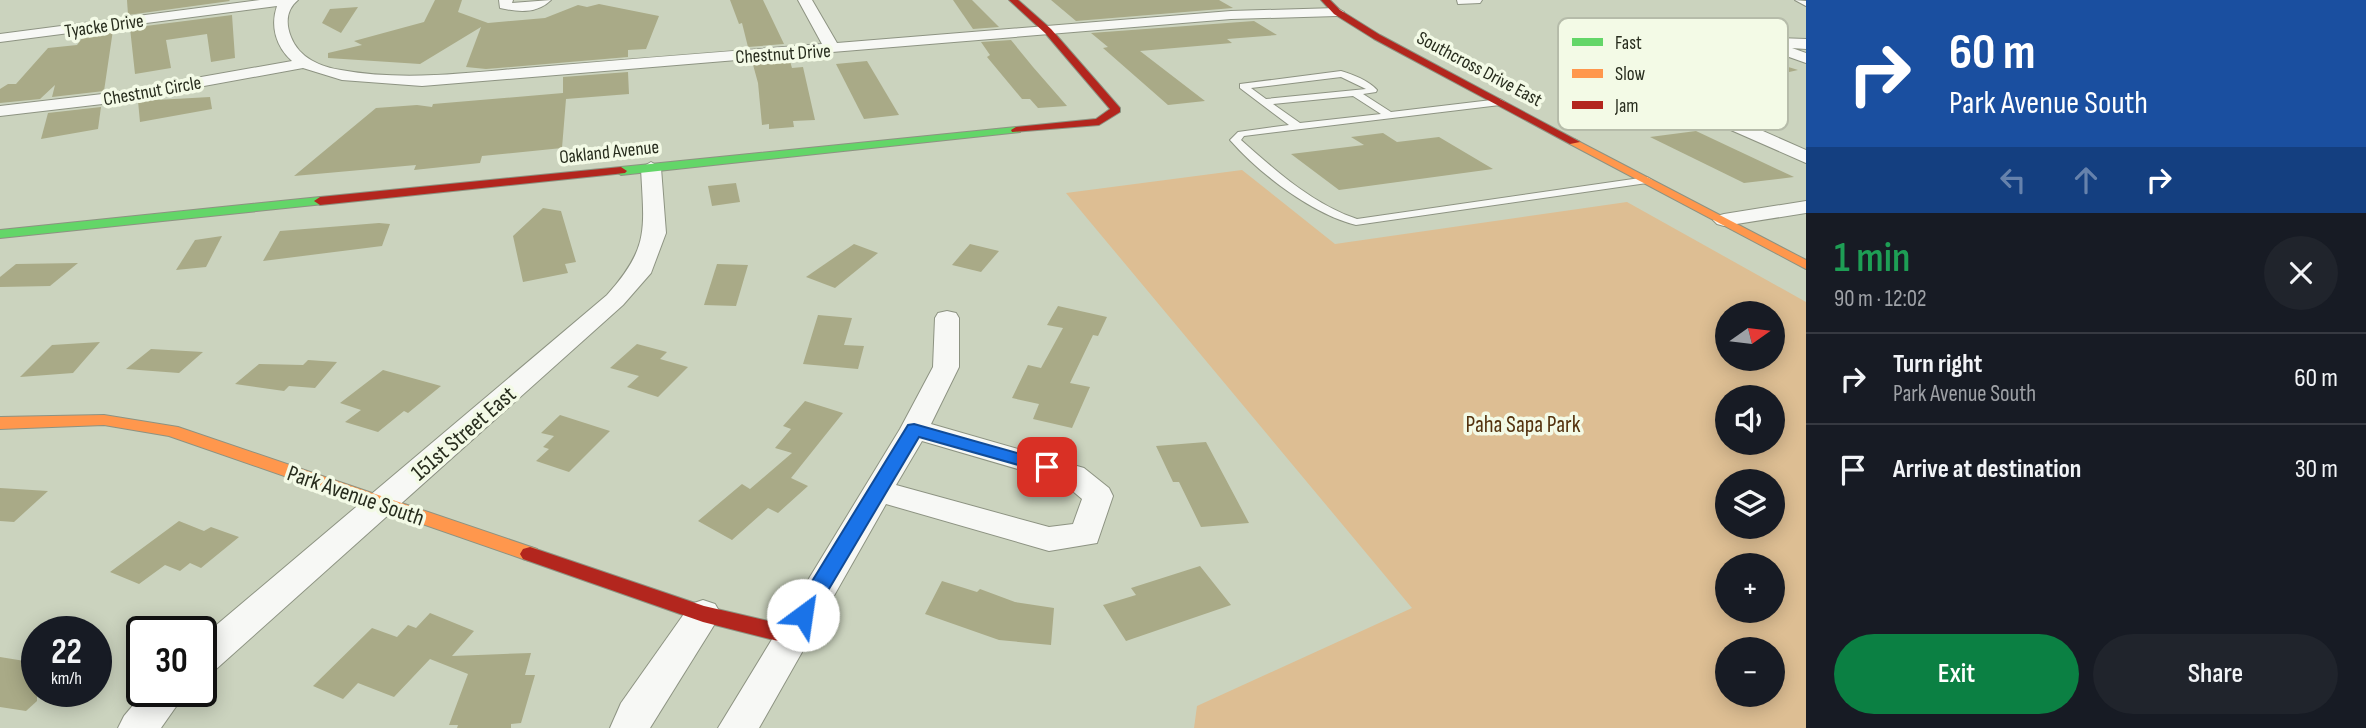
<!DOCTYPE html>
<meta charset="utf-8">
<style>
:root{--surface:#171b24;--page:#20242c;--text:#f1f3f6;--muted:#9ea1a6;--line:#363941;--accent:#0b8043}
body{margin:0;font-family:"Sofia Sans Condensed",sans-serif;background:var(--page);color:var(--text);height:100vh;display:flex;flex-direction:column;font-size:26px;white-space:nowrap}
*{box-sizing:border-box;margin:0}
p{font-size:23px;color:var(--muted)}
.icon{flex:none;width:38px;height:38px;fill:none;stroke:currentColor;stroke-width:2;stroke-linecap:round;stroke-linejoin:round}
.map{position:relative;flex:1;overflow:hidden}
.panel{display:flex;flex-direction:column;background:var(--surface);width:560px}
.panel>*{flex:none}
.hud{background:#1a4fa0;color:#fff;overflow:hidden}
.needle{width:46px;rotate:76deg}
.fabs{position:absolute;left:1715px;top:301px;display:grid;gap:14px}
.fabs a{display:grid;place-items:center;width:70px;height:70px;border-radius:50%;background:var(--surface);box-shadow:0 4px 18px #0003;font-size:35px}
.speed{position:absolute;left:21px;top:616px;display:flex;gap:14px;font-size:35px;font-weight:700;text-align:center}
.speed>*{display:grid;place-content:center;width:91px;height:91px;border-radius:50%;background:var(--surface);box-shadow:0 4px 18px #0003;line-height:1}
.speed small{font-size:18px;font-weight:400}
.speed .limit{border:4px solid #111;border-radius:10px;background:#fff;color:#111}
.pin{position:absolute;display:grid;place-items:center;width:60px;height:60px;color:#fff;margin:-30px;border-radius:14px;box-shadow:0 4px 10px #0006}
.me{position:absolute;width:77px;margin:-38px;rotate:31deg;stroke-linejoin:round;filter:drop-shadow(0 0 5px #0008)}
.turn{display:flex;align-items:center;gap:24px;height:147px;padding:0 28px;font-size:32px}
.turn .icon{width:91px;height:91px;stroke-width:2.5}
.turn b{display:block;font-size:49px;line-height:60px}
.lanes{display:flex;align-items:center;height:66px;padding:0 28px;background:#0003;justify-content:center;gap:35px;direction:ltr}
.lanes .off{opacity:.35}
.round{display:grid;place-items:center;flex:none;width:74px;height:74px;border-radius:37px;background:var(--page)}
.summary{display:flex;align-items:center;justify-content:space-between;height:119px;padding:0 28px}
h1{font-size:42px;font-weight:600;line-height:52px;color:#1e9e55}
.button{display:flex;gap:14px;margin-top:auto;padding:14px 28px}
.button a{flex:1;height:80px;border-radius:42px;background:var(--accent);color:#fff;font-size:28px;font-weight:600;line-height:80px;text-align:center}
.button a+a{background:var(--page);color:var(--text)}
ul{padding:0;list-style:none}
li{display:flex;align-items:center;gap:21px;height:91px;padding:0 28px;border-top:2px solid var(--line)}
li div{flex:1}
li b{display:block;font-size:26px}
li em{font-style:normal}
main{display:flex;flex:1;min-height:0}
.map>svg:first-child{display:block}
.green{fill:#ddbe93;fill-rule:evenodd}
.building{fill:#a9aa87}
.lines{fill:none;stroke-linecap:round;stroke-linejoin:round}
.lane-casing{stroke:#8d9382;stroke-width:2}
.street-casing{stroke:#8d9382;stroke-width:2}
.fast-casing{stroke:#8d9382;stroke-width:2}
.slow-casing{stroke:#8d9382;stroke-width:2}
.jam-casing{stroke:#8d9382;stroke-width:2}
.lane{fill:#f7f8f5;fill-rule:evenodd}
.street{fill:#f7f8f5;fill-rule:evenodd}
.fast{fill:#63d668;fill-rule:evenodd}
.slow{fill:#ff974d;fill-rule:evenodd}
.jam{fill:#b3261e;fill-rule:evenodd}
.route{fill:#1a73e8;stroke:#114b97;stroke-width:2}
.labels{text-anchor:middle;stroke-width:7;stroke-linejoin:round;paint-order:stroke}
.far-street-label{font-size:19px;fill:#272c1d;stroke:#f3fae6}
.park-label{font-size:23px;fill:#53310d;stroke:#f3fae6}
.street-label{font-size:23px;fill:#272c1d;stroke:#f3fae6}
.key{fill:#f3fae6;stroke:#b6bcaa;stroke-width:2}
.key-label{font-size:19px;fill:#272c1d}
</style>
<main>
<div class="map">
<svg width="1806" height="728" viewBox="0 0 1806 728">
<rect width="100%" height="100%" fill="#cbd3be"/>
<path class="green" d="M1242,170L1335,244L1627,202L1806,302V728H1194L1197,706L1412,608L1066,193ZM1773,313V359H1727V313ZM1773,397V443H1727V397ZM1727,481H1773V527H1727ZM1773,565V611H1727V565ZM1773,649V695H1727V649Z"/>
<g class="building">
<path d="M127,0H229L230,1L128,15Z"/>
<path d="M435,0H462L458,12L488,23L545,18L578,5L587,7L599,4L659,16L646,49L628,50V57L486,69L466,67L481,27L420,64L328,58V53L362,45L354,41L424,22Z"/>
<path d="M730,0H763L784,44L748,47L742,23L739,24Z"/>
<path d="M953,0H972L999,27L973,29Z"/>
<path d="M1051,0H1219L1233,8L1076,21Z"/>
<path d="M358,7L341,33L322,23L330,9Z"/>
<path d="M232,15L235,58L211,62L207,34L166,40L171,68L135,74L130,28Z"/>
<path d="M1254,21L1277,35L1227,39L1232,43L1140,51L1205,101L1168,105L1103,48L1108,47L1091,33Z"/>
<path d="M113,30L104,91L52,97L55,85L40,99L0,103V89L8,84H16L48,48L77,45L86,33Z"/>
<path d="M1700,39L1798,70L1728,86L1639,55Z"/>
<path d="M1011,40L1033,67L1067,106L1038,108L1030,99H1022L987,57L990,55L981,42Z"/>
<path d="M789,58L792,68L803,67L815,120L793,121L794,127L769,129V124L762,125L758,83L752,61Z"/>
<path d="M867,61L899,115L864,119L836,64Z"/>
<path d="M628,72L629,94L566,99L562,148L482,156L480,163L414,170L416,165L294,176L376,108L417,105L432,107L433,104L563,93V77Z"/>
<path d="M210,97L212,109L140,122L138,101Z"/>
<path d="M101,107L98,129L41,139L48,113Z"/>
<path d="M1696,131L1794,177L1744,183L1650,137Z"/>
<path d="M1383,133L1397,142L1439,137L1493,169L1339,190L1291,154L1364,145L1351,137Z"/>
<path d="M736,183L740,202L712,206L708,186Z"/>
<path d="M543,208L561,211L576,262L565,264L568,273L523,282L513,236Z"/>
<path d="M379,223L390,224L382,246L263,261L280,231Z"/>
<path d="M222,236L206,267L176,270L195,240Z"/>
<path d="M854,244L878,253L835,288L806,277Z"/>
<path d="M970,244L999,251L981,272L952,265Z"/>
<path d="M78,263L50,286L0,287V277L16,264Z"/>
<path d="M717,264L748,265L736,306L704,305Z"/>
<path d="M1058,306L1107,317L1098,336L1093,335L1070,383L1090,387L1072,428L1033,419L1039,404L1012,398L1028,365L1041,368L1063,328L1047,325Z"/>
<path d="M818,315L852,318L844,345L864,346L858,369L803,364Z"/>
<path d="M100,342L73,373L20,377L52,345Z"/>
<path d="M637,344L667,352L660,359L688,367L658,397L627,387L639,376L610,368Z"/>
<path d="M151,349L203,352L179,373L126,369Z"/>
<path d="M308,360L337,362L315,388L289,386L284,391L235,384L259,364L303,365Z"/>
<path d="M383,370L441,386L408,413L404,411L378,432L345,422L361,410L340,403Z"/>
<path d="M805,401L843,413L791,478L808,486L778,513L768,508L732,540L698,521L742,484L750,489L792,453L775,448L791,429L783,426Z"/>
<path d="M560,415L610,431L569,472L536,461L549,449L543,447L554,436L541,433Z"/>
<path d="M1206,442L1249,523L1201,527L1179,482H1173L1156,446Z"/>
<path d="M0,488L48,491L14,522L0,521Z"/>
<path d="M179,521L204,531L211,527L239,537L201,568L190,563L180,571L165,565L139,584L110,572Z"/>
<path d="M1200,566L1231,605L1126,641L1103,605L1136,595L1131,588Z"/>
<path d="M942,581L977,592L980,589L1015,602L1054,608L1051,645L999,640L925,614Z"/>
<path d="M430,613L474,631L452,656L531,653L525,675H535L521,723L511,724V728H457L458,725H449L468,674L430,659L394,697L358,683L343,699L313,686L372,628L397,637L408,625L416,628Z"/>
<path d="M0,657L37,663V701L26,711L0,707Z"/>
</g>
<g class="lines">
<g class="lane-casing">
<g id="lane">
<path d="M1795,0L1806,1V6Z"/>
<path d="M1341,71C1354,75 1368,80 1377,90L1376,92L1363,94L1391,112L1500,99L1505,102L1500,105L1260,134L1244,136L1241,140C1275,170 1312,204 1357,219L1647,177L1652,180L1647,183L1356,225C1312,214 1260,174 1230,140L1238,132L1289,125L1240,88V84ZM1341,77L1366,89L1266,99L1251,88ZM1353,96L1381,114L1300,123L1273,104Z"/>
</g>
</g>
<g class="street-casing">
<g id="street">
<path d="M260,0H298C287,9 285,22 291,37C299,58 321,67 341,70C406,82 473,72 537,67C632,59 727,51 822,44L798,0H812L837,43L1231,11L1337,8L1344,12L1337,16L1231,19L422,86L342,80L303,68L111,103L0,116V106L111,93L292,61C276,47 270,26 277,6L0,42V34Z"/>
<path d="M499,0H513L512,3L551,0C537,14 518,12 500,8Z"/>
<path d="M1457,0H1482L1480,3L1458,4Z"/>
<path d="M1778,38L1806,39V49L1792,48L1806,53V63L1772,51L1770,43Z"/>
<path d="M1599,60C1625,61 1644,70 1663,87L1806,150V163L1651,95L1583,74L1580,65L1582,62ZM1600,69L1615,71L1632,79Z"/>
<path d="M651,162L661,168L666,233L651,273L623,305L214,671L201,675V638L607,295C650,247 644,229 641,168Z"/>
<path d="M1806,201V213L1724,226L1717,224L1713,220L1717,216L1724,214Z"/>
<path d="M947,311L956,313L959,318V367L931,424L1084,468L1109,488L1113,496L1097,543L1049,551L886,504L759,728H718L900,429L933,367L935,318L938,313ZM922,441L1062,482L1082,499L1073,524L1049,527L896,485Z"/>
<path d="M703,600L715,604L721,614L650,728H610L621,703L691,604Z"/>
<path d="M145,691H187L161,728H118L124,716Z"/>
</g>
</g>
<g class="fast-casing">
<g id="fast">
<path d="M1016,127L1021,130L1020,132L621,175L615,171L621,167Z"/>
<path d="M320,197L326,201L324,204L0,238V230Z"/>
</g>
</g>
<g class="slow-casing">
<g id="slow">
<path d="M1574,139L1806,260V269L1570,144L1568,142Z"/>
<path d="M104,415L178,427L537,549L540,554L537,559L530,561L523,559L169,436L104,425L0,429V417Z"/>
</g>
</g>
<g class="jam-casing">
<g id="jam">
<path d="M1009,0H1018L1051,29L1120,108V112L1099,125L1012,132L1011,130L1016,127L1096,119L1110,109L1045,33Z"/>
<path d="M1321,0H1330L1340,10L1380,35L1580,142L1570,144L1374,39L1334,14Z"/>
<path d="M621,167L627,171L625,173L320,205L314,201L320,197Z"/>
<path d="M530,547L704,606L790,626L798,629L801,635L798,641L790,644L703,622L523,559L520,554L523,549Z"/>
</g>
</g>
<use href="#lane" class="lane"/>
<use href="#street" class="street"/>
<use href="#fast" class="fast"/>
<use href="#slow" class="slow"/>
<use href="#jam" class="jam"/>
</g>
<path class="route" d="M914,424L1053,463L1056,467L1053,472L1047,473L919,437L810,621L803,623L795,621L792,615L795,609L908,425Z"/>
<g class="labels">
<g class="far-street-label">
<text transform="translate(104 25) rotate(-8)" y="7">Tyacke Drive</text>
<text transform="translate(783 53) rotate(-4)" y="7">Chestnut Drive</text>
<text transform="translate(1480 68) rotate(28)" y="7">Southcross Drive East</text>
<text transform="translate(152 90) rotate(-10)" y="7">Chestnut Circle</text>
<text transform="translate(609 151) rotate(-6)" y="7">Oakland Avenue</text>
</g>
<g class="park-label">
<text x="1523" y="432">Paha Sapa Park</text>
</g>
<g class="street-label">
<text transform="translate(463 433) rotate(-41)" y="8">151st Street East</text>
<text transform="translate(356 495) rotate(19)" y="8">Park Avenue South</text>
</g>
</g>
<rect x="1558" y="18" width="230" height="112" rx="10" class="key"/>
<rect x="1572" y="38" width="31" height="8" fill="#63d668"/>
<rect x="1572" y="69" width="31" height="9" fill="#ff974d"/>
<rect x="1572" y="101" width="31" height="8" fill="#b3261e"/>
<g class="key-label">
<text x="1615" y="49">Fast</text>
<text x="1615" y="80">Slow</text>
<text x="1615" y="112">Jam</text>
</g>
</svg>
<div class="fabs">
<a><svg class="needle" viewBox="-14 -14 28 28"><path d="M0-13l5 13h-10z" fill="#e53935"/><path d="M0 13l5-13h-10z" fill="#9ea1a6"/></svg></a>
<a><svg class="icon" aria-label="sound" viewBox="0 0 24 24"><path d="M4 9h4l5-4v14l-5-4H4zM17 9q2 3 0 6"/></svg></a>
<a><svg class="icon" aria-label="layers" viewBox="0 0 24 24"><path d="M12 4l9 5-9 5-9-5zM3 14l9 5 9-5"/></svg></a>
<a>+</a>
<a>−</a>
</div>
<div class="speed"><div>22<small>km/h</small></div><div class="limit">30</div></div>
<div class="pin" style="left:1047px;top:467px;background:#d93025"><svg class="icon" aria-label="arrive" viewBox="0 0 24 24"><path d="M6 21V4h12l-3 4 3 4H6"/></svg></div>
<svg class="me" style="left:803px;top:615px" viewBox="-20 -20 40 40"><circle r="19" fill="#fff"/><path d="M0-13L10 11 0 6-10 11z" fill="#1a73e8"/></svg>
</div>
<section class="panel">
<div class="hud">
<div class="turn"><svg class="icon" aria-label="right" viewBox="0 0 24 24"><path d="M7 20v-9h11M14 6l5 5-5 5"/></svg><div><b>60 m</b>Park Avenue South</div></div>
<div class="lanes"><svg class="icon off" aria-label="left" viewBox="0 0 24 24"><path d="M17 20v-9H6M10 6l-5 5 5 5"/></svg><svg class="icon off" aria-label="ahead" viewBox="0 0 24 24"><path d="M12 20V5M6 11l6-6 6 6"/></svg><svg class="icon" aria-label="right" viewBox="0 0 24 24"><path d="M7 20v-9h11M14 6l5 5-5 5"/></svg></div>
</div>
<div class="summary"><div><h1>1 min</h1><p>90 m · 12:02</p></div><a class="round"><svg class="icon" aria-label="close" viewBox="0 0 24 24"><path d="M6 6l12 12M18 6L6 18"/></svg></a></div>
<ul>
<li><svg class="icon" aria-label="right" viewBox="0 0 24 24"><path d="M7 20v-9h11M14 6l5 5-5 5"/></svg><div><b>Turn right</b><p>Park Avenue South</p></div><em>60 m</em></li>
<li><svg class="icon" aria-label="arrive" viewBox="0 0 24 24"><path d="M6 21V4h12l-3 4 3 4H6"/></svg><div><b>Arrive at destination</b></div><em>30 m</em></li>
</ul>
<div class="button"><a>Exit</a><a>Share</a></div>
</section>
</main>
